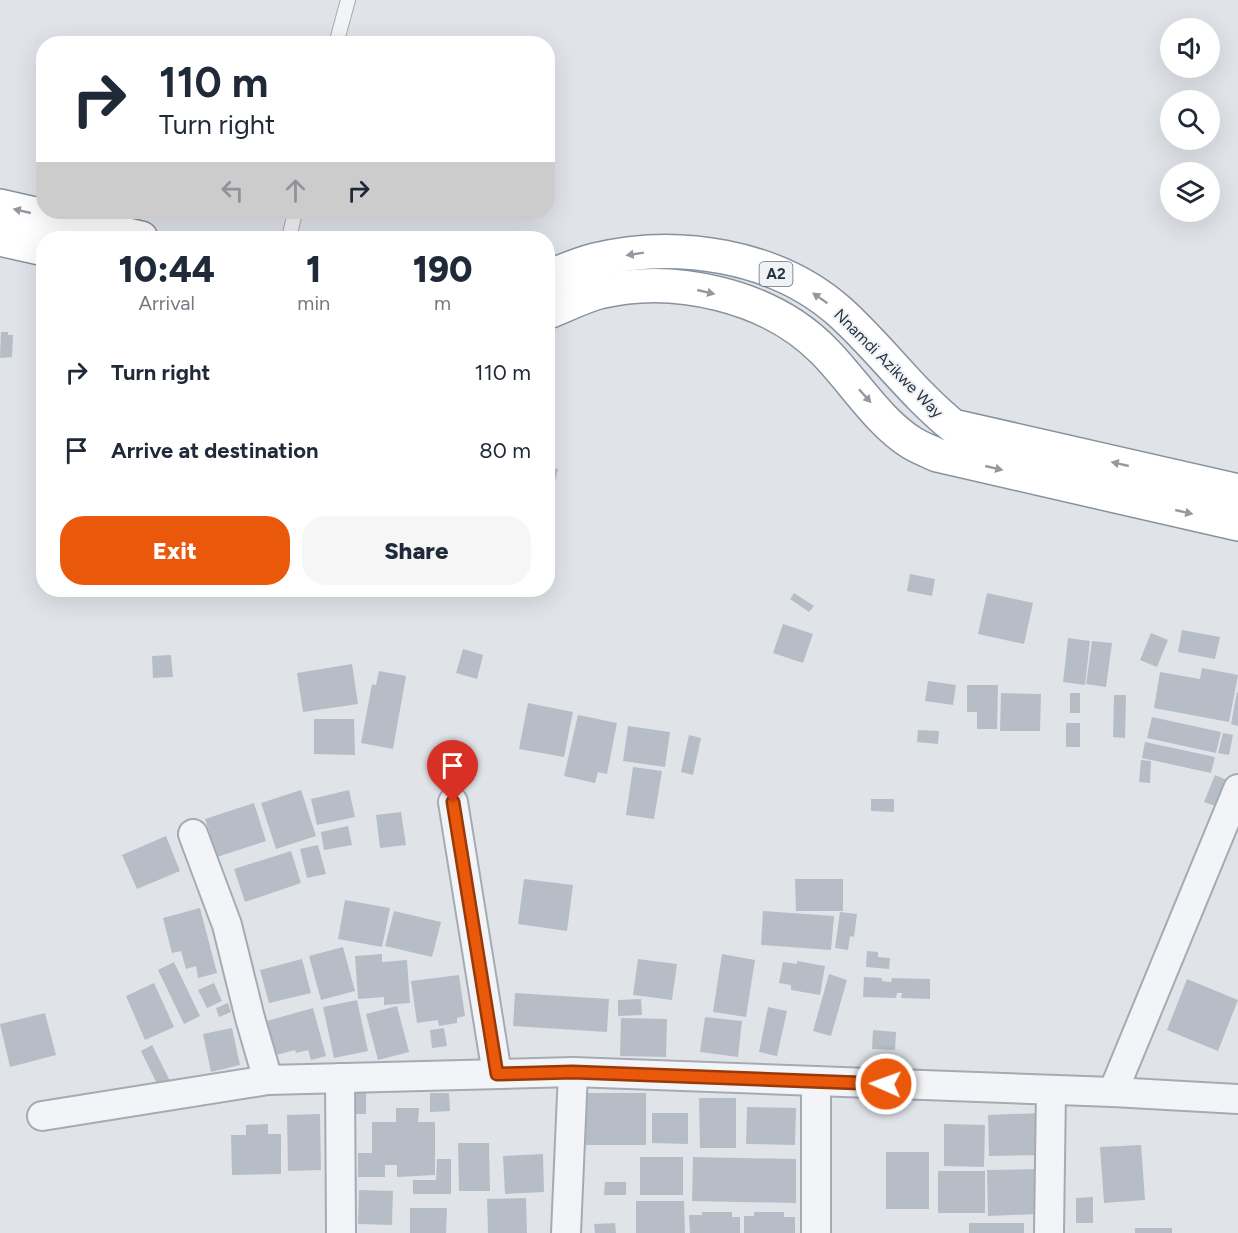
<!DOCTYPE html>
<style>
:root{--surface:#fff;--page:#f6f6f7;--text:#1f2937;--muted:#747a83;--accent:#ea580c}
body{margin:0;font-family:Figtree,sans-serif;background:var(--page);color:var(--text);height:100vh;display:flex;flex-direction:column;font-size:22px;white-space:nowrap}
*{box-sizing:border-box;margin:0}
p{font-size:20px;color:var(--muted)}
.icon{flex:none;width:33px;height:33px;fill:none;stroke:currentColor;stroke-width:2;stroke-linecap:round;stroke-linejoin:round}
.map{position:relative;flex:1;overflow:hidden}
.sheet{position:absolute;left:36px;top:231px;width:519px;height:366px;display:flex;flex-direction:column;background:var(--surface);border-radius:24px;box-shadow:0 6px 24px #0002}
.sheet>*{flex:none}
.guide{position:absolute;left:36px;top:36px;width:519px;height:183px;border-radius:24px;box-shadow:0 6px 24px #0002;background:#fff;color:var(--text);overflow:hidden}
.controls{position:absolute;left:1160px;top:18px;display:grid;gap:12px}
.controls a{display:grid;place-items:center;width:60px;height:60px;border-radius:50%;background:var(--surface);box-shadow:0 6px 24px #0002;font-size:30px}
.pin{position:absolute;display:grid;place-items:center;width:51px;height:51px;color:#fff;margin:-62px -26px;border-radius:50% 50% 50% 0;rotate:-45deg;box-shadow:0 0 6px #0007}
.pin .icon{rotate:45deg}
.me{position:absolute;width:66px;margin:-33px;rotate:272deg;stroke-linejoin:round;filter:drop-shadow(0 0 4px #0008)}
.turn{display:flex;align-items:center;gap:21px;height:126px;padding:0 24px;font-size:27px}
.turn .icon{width:78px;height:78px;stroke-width:2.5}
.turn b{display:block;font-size:42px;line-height:51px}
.lanes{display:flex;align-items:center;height:57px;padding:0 24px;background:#0003;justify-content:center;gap:30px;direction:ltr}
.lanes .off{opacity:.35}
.eta{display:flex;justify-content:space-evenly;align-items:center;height:102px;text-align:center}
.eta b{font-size:36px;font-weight:800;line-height:42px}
.button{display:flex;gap:12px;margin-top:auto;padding:12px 24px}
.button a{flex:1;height:69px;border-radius:24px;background:var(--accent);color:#fff;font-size:24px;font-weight:800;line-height:69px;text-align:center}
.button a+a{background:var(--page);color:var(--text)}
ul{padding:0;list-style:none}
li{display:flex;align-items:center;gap:18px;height:78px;padding:0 24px}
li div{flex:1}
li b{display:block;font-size:22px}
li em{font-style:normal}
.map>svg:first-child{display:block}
.building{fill:#b7bdc6}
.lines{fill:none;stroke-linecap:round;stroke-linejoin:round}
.lane-casing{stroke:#a5abb3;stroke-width:16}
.street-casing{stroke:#a5abb3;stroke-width:32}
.highway-casing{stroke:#87929f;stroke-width:36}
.lane{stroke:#f2f4f7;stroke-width:14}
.street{stroke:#f2f4f7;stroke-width:28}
.highway{stroke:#fff;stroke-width:33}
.oneway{fill:#9499a0}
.route-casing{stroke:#983908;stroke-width:15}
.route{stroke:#ea580c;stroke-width:10}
.labels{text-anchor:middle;stroke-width:4.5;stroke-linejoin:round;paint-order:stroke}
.shield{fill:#eff3f6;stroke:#646d77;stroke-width:1.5}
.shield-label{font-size:15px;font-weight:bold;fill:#283340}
.street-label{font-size:16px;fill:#283340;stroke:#eff3f6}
</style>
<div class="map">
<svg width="1238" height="1233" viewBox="0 0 1238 1233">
<rect width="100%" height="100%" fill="#e0e4e9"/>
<g class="building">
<path d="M1,332H8V335H13L12,357L0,358Z"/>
<path d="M548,467L558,469L548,508Z"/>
<path d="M910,574L935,579L932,596L907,591Z"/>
<path d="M794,593L814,606L809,612L790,599Z"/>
<path d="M987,593L1033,603L1024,644L978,634Z"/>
<path d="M783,624L813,634L803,663L773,653Z"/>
<path d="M1182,630L1220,637L1215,659L1178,652Z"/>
<path d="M1151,633L1168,640L1157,667L1140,660Z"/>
<path d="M1068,638L1090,641L1085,685L1063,682Z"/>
<path d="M1092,641L1112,643L1106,687L1086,684Z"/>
<path d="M463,649L483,655L477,679L456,673Z"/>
<path d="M171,655L173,677L153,678L152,656Z"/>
<path d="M352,664L358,704L303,712L297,673Z"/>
<path d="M1202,668L1238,675L1229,722L1154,708L1160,672L1200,679Z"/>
<path d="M379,671L406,676L393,749L361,743L372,684L376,685Z"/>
<path d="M928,681L956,685L953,705L925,701Z"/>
<path d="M967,685H998L997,729H977V712H967Z"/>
<path d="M1237,692L1238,693V726L1231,724Z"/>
<path d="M1001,693L1041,694L1040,731H1000Z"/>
<rect x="1070" y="693" width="10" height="20"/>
<path d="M1114,695H1126L1125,738L1113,737Z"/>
<path d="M528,703L573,712L564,757L519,749Z"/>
<path d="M578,715L617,723L607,774L598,772L595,783L564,776Z"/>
<path d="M1152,717L1221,732L1216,753L1147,738Z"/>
<path d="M314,719H354L355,755L314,754Z"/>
<rect x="1066" y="723" width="14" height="24"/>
<path d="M628,726L670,732L665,767L623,761Z"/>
<path d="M918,730L939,731L938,744L917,742Z"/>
<path d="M1223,733L1233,735L1229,755L1218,753Z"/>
<path d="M689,735L701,738L693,775L681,772Z"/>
<path d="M1145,742L1215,757L1211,773L1142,758Z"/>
<path d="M1141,760L1151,761L1150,783L1139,782Z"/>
<path d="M633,767L662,771L654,819L626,815Z"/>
<path d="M1215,775L1229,781L1218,807L1204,802Z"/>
<path d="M301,790L316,836L276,849L261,803Z"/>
<path d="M349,790L355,817L317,825L311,799Z"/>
<path d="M871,799H894V812L871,811Z"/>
<path d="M254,803L266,841L217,857L205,819Z"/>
<path d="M401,812L406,845L380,848L376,815Z"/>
<path d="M348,826L352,845L324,850L321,832Z"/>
<path d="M166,836L180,871L137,889L122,855Z"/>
<path d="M318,845L326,874L307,878L300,849Z"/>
<path d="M291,851L301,883L245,902L234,869Z"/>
<path d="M524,879L573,885L567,931L518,924Z"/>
<path d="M795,879H843V911H796Z"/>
<path d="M345,900L390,908L382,947L338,939Z"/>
<path d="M200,908L217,973L198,978L196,966L186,969L181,951L172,953L163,918Z"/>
<path d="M394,911L441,922L432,957L385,946Z"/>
<path d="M763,911L834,916L831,950L761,945Z"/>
<path d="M840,912L857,914L854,937L850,936L848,950L835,948Z"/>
<path d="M343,947L355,991L321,1000L309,956Z"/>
<path d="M867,951L878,952V957L890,958L889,969L866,967Z"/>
<path d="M382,954V962L407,960L410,1003L384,1005V997L358,999L355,956Z"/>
<path d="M722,954L755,960L746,1017L713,1012Z"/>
<path d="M302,959L311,993L269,1003L260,970Z"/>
<path d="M638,959L677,964L672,1000L633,995Z"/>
<path d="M797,961L825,966L820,995L791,990V985L779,983L783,962L797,964Z"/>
<path d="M174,962L200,1016L184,1024L158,970Z"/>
<path d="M829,974L847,980L831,1036L813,1031Z"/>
<path d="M459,975L465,1016L457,1018V1023L439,1026L438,1020L417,1023L411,981Z"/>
<path d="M864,977L882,978V981L891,982L892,978L930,979V999L901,998L902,993H897L896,998L863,997Z"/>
<path d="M1187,979L1238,1000L1218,1051L1167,1030Z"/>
<path d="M154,983L174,1027L145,1040L126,996Z"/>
<path d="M214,983L222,1001L207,1008L198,990Z"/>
<path d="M515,993L609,999L607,1032L513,1026Z"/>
<path d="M641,999L642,1015L618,1016V1000Z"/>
<path d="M357,1000L368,1051L334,1058L323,1007Z"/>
<path d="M228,1003L231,1012L219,1017L216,1008Z"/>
<path d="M397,1006L409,1052L378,1060L366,1014Z"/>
<path d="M768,1007L787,1011L777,1056L759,1052Z"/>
<path d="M313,1008L326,1056L311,1060L308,1050L296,1053L295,1050L273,1056L263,1022Z"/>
<path d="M45,1013L56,1055L10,1067L0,1024Z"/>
<path d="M705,1017L742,1021L738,1057L700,1052Z"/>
<path d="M621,1018L667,1019L666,1057L620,1056Z"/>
<path d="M232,1028L240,1065L211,1072L203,1034Z"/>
<path d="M444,1028L447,1046L432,1048L430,1030Z"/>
<path d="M873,1030L896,1032L895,1050L872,1049Z"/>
<path d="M152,1045L171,1083L159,1088L141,1051Z"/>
<rect x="353" y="1091" width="13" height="23"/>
<path d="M430,1093H449L450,1111L430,1112Z"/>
<path d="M585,1093H646V1145H586Z"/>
<path d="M699,1098H736V1148H700Z"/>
<path d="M747,1107L796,1108L795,1145L746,1144Z"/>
<path d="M396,1108H419L418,1122H435V1175L397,1177V1165H385V1177H358V1153H372V1122H396Z"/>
<path d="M652,1113H688V1144L652,1143Z"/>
<path d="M1040,1113L1042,1155L989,1156L988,1115Z"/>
<path d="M320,1114L321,1170L288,1171L287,1115Z"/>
<path d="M268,1124V1134H281V1174L232,1175L231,1135H246V1125Z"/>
<path d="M944,1124L985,1125L984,1167L944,1166Z"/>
<path d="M458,1143H489L490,1191H459Z"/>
<path d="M1141,1145L1145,1200L1104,1203L1100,1147Z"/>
<rect x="886" y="1152" width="43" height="57"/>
<path d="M543,1154L544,1192L505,1194L503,1156Z"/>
<rect x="640" y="1157" width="43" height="38"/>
<path d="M693,1157L796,1159V1203L692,1201Z"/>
<path d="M437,1159H451V1194H413V1180H436Z"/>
<path d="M1038,1169L1039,1214L988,1216L987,1170Z"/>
<rect x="938" y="1171" width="47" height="42"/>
<path d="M605,1182H626V1195H604Z"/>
<path d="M359,1190L393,1191L392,1225L358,1224Z"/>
<path d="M1093,1197V1223H1076V1198Z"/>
<path d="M526,1198L527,1233H488L487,1199Z"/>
<path d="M636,1201H684L685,1233H636Z"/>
<path d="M410,1208H447L446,1233H410Z"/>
<path d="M702,1212H732V1217H740V1233H690L689,1215H702Z"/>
<path d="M754,1212H784V1217H795V1233H744V1216H754Z"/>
<path d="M615,1223L616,1233H595L594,1224Z"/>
<rect x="969" y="1223" width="55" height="10"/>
<rect x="1135" y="1228" width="37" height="5"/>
</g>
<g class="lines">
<g class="lane-casing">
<g id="lane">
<path d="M336,44L348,0"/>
<path d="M289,238L295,212"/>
</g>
</g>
<g class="street-casing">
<g id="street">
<path d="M453,802L497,1074"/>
<path d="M193,834L227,925L250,1018L268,1080"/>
<path d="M340,1078L341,1233"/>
<path d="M816,1081V1233"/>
<path d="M1113,1092L1238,789"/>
<path d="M42,1116L268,1080L573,1072L1113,1092L1238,1099"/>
<path d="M566,1233L573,1072"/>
<path d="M1049,1233L1051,1090"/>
</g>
</g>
<g class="highway-casing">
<g id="highway">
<path d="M0,206L141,238"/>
<path d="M0,239L44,249"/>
<path d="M548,277C563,271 579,264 595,260C677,240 776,255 840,312C880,348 911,392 953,426L1238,491"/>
<path d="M548,312C564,306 581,297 599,292C674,274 769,295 824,351C852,379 878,422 912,443C920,448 929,451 937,455L1238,524"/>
</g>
</g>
<use href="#lane" class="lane"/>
<use href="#street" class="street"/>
<use href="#highway" class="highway"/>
</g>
<defs><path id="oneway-solid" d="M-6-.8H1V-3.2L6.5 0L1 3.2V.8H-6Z" transform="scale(1.5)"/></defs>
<g class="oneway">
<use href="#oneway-solid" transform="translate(22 211) rotate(-167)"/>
<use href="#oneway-solid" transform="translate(635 254) rotate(171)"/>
<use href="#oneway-solid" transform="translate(706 292) rotate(13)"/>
<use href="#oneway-solid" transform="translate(820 298) rotate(-145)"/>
<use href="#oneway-solid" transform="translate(865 396) rotate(48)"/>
<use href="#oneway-solid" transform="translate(1120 464) rotate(-167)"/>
<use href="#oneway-solid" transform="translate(994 468) rotate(13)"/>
<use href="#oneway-solid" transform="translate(1184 512) rotate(13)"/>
</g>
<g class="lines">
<g class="route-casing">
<path id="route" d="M453,802L497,1074L573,1072L886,1084"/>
</g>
<use href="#route" class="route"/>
</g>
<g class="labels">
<rect class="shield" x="759.5" y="262" width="33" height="24" rx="4.5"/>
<g class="shield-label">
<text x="776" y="279">A2</text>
</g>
<g class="street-label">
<text transform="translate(889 363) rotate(45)" y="6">Nnamdi Azikwe Way</text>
</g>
</g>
</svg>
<div class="controls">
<a><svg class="icon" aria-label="sound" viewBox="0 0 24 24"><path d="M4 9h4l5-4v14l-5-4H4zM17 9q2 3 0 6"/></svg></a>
<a><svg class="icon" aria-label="search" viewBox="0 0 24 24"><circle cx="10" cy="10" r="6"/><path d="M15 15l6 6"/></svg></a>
<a><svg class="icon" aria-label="layers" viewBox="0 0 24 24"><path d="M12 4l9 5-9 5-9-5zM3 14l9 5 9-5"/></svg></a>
</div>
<div class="pin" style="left:453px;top:802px;background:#d93025"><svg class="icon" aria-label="arrive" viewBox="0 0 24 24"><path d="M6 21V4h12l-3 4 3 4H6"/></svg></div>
<svg class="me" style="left:886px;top:1084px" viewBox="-20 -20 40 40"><circle r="17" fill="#ea580c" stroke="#fff" stroke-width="3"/><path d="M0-11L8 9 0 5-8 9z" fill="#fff"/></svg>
<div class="guide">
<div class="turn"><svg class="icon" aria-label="right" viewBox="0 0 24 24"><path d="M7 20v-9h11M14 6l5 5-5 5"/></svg><div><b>110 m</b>Turn right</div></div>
<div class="lanes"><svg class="icon off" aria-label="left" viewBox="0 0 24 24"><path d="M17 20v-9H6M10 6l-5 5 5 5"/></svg><svg class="icon off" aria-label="ahead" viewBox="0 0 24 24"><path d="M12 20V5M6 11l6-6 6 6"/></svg><svg class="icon" aria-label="right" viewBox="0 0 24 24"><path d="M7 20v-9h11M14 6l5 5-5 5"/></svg></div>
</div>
<section class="sheet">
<div class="eta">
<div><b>10:44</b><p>Arrival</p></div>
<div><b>1</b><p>min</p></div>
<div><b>190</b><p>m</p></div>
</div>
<ul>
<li><svg class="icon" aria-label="right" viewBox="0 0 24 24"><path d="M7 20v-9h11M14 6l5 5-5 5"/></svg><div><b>Turn right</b></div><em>110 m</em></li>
<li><svg class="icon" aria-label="arrive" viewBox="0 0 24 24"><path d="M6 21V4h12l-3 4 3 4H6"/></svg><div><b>Arrive at destination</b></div><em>80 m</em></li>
</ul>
<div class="button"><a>Exit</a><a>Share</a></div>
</section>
</div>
